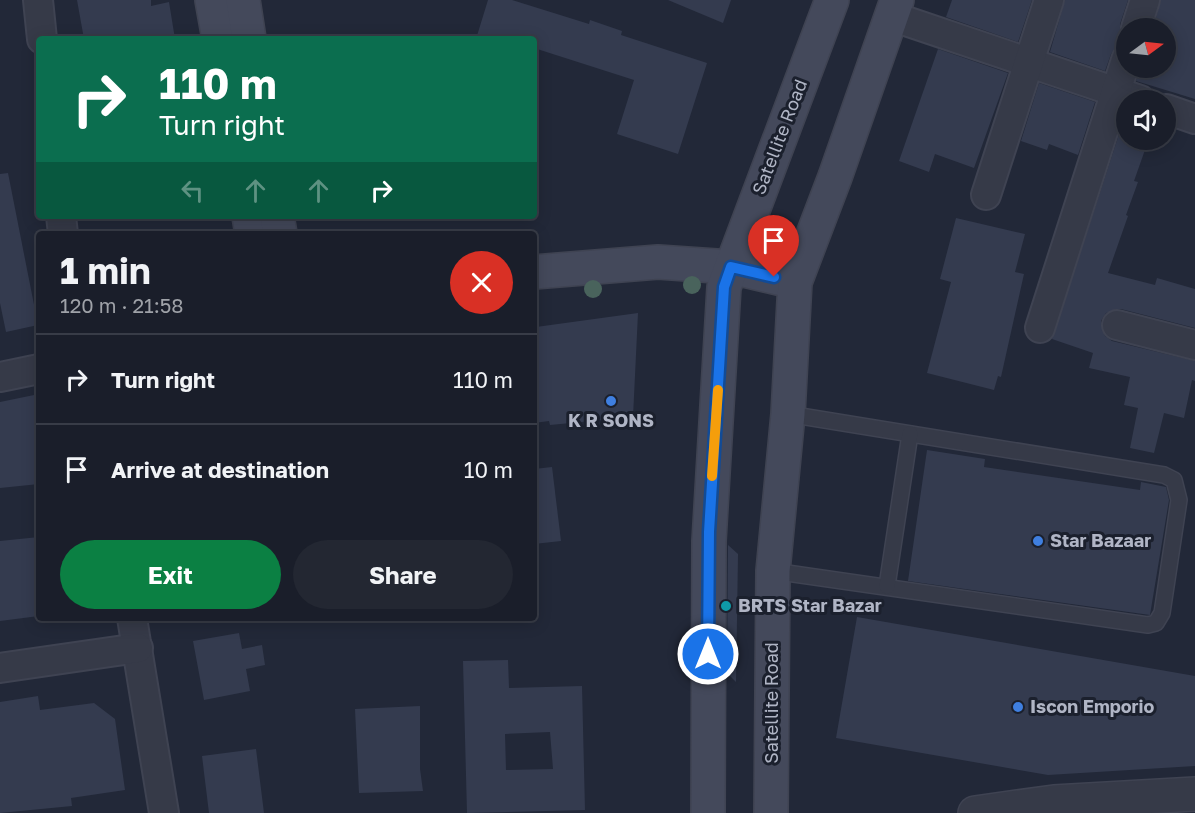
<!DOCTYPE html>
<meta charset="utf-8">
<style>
:root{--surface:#1a1e2a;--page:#232732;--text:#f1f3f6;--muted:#9fa2a8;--line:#383c47;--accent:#0b8043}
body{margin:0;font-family:"Golos Text",sans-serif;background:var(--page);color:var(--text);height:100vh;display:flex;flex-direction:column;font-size:22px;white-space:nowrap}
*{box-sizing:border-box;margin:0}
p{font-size:20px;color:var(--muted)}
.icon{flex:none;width:33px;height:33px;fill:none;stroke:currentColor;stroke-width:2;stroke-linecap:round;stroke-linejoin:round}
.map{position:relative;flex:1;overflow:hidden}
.drawer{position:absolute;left:36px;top:231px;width:501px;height:390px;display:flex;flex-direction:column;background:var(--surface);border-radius:6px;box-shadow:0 3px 15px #0003,0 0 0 2px var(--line)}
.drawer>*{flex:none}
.hud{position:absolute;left:36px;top:36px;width:501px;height:183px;border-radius:6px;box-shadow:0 3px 15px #0003,0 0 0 2px var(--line);background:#0b6e4f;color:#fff;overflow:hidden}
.needle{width:39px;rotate:75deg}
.tools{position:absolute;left:1116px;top:18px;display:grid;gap:12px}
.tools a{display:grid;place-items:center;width:60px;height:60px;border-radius:50%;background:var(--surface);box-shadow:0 3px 15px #0003,0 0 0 2px var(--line);font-size:30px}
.pin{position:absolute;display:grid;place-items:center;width:51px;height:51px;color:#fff;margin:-62px -26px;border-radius:50% 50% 50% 0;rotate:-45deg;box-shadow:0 0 6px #0007}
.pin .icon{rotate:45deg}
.me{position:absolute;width:66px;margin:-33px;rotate:0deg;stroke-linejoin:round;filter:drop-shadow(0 0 4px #0008)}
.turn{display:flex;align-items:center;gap:21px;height:126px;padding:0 24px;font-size:27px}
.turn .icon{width:78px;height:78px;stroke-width:2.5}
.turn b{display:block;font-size:42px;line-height:51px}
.lanes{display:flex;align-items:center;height:57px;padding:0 24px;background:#0003;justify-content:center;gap:30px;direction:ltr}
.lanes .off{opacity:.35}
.round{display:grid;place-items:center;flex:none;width:63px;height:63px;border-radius:32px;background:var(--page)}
.summary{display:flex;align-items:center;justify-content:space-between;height:102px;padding:0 24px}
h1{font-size:36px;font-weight:700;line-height:45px}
.primary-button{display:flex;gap:12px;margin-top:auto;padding:12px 24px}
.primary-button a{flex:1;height:69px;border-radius:36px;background:var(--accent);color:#fff;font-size:24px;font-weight:700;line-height:69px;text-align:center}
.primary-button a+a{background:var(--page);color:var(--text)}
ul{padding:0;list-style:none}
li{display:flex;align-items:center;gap:18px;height:90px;padding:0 24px;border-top:2px solid var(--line)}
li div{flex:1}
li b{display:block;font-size:22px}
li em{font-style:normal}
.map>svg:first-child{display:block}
.building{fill:#343b4f;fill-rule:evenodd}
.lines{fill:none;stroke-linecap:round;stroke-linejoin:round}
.service-casing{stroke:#3f4352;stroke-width:18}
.minor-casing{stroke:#3f4352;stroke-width:32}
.tertiary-casing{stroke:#3f4352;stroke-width:36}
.secondary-casing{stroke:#3f4352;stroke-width:36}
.service{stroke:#363a48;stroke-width:15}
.minor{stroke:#363a48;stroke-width:28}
.tertiary{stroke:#363a48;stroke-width:33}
.secondary{stroke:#44495b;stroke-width:33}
.tree{fill:#49635c}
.route-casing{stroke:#114b97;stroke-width:15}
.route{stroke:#1a73e8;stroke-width:10}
.slow{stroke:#f59e0b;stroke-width:10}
.shop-dot{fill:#3f7fe0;stroke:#1b202d;stroke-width:2}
.culture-dot{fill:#0f9aa8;stroke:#1b202d;stroke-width:2}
.labels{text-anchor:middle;stroke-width:6;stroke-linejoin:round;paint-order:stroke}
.street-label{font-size:18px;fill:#b0b5c5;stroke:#1b202d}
.poi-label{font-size:18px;font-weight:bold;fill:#b0b5c5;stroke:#1b202d;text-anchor:start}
</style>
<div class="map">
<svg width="1195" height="813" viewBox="0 0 1195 813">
<rect width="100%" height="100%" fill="#222838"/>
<g class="building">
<path d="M77,0H151V6L169,2L175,39H84Z"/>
<path d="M488,0H512L589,24L590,20L622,31L621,35L707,63L678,154L617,134L634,80L534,48V39H476Z"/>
<path d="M668,0H731L723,23Z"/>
<path d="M952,0H1032L1018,42L946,17Z"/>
<path d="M1065,0H1128L1120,24L1122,36L1118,46L1111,54L1105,71L1050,52Z"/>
<path d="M1161,0H1195V99L1136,81L1141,68H1166V28H1153Z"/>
<path d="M938,49L1008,73L974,168L935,154L929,172L899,161Z"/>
<path d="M1039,83L1095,102L1078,155L1049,144L1047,150L1021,141Z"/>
<path d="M1126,113V140L1146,147L1134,181L1138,182L1126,215L1128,216L1108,273L1155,285L1157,278L1195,289V328L1121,309L1106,313L1101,321L1105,336L1112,341L1195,361V381L1192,380L1184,418L1164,413L1154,453L1130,448L1138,408L1124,405L1130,377L1089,368L1093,353L1052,339Z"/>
<path d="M8,173L38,325L6,332L0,303V174Z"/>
<path d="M956,218L1025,234L1015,272L1024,274L1001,377L998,376L994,390L927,373L951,282L940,279Z"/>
<path d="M638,313L633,417L550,425L549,421L534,423V349L539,346L536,327Z"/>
<path d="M39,394V484L0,488V402Z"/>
<path d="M927,450L985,459L984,467L1140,490L1141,482L1166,487L1169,500L1150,615L908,581Z"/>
<path d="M552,467L561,541L534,544V469Z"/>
<path d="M39,537V616L0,621V541Z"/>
<path d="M728,545L738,554L736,682L727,673Z"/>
<path d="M857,617L1195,676V766L1048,775L836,738Z"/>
<path d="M239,633L242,649L262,645L265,665L246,669L250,691L204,700L193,641Z"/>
<path d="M508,660L509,688L582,686L585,810L467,813L463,661ZM550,732L553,769L506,770L505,734Z"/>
<path d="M38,696L40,710L94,703L115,719L125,790L71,798L72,806L0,813V702Z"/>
<path d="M420,706V769L423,791L359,793L355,709Z"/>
<path d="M256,749L264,813H209L202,756Z"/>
</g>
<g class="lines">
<g class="service-casing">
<g id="service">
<path d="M773,571L1148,625L1156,623L1162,613L1179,500L1174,480L1164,475L788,414"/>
<path d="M887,586L910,434"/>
</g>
</g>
<g class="minor-casing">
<g id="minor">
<path d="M38,0L42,39"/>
<path d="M891,16L1140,100"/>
<path d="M1136,28L1145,0"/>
<path d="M1166,109L1195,119"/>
<path d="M986,195L1049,0"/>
<path d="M61,216L63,234"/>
<path d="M1117,325L1195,345"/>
<path d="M1040,328L1126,60"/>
<path d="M0,377L39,369"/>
<path d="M132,618L164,813"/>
<path d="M0,668L138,648"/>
</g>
</g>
<g class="tertiary-casing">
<path id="tertiary" d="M975,813L1054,802L1195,794"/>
</g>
<g class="secondary-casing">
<g id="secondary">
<path d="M212,0L219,39"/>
<path d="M243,0L249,39"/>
<path d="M249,216L252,234"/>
<path d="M277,216L280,234"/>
<path d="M534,272L658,262L731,267L795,282"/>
<path d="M708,813L709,541L724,287L832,0"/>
<path d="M771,813L773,571L788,414L795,282L835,177L897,0"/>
</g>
</g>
<use href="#service" class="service"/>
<use href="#minor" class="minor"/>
<use href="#tertiary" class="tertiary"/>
<use href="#secondary" class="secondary"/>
</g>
<g class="tree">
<circle cx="692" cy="285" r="9"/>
<circle cx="593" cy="289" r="9"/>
</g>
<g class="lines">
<g class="route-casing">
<path id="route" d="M708,654L709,532L724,287L731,267L774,277"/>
</g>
<use href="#route" class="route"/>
<path class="slow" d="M712,476L718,390"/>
</g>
<g class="shop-dot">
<circle cx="611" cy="401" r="6"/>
<circle cx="1038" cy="541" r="6"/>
<circle cx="1018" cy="707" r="6"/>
</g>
<circle class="culture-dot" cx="726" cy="606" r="6"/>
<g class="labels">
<g class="street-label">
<text transform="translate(780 137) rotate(-69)" y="6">Satellite Road</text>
<text transform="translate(772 703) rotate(-90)" y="6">Satellite Road</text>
</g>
<g class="poi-label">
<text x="611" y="427" text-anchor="middle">K R SONS</text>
<text x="1050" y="547">Star Bazaar</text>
<text x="738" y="612">BRTS Star Bazar</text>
<text x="1030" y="713">Iscon Emporio</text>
</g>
</g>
</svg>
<div class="tools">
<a><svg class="needle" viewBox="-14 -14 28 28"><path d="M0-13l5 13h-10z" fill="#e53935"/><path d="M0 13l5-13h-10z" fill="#9fa2a8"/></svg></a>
<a><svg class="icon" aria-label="sound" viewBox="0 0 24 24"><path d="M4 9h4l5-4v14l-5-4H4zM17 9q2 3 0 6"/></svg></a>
</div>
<div class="pin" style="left:774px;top:277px;background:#d93025"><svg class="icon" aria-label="arrive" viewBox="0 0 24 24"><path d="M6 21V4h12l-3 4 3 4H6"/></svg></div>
<svg class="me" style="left:708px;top:654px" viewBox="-20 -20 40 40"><circle r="17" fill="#1a73e8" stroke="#fff" stroke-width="3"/><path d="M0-11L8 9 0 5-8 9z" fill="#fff"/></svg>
<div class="hud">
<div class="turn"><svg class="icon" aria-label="right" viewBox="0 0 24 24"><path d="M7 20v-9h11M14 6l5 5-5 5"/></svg><div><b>110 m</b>Turn right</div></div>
<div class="lanes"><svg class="icon off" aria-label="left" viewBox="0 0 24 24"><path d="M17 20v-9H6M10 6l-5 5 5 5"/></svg><svg class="icon off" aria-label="ahead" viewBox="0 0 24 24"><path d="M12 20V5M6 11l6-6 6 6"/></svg><svg class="icon off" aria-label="ahead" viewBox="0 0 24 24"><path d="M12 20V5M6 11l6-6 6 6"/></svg><svg class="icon" aria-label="right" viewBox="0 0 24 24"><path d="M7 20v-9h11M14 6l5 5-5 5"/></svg></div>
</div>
<section class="drawer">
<div class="summary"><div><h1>1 min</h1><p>120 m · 21:58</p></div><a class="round" style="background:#d93025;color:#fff"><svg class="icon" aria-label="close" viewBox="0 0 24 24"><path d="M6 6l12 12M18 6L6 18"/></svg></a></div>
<ul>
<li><svg class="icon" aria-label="right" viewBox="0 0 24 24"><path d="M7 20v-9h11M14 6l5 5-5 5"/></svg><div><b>Turn right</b></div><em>110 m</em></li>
<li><svg class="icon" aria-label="arrive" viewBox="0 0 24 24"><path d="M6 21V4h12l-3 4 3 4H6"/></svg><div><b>Arrive at destination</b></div><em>10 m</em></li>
</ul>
<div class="primary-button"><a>Exit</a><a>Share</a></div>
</section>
</div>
